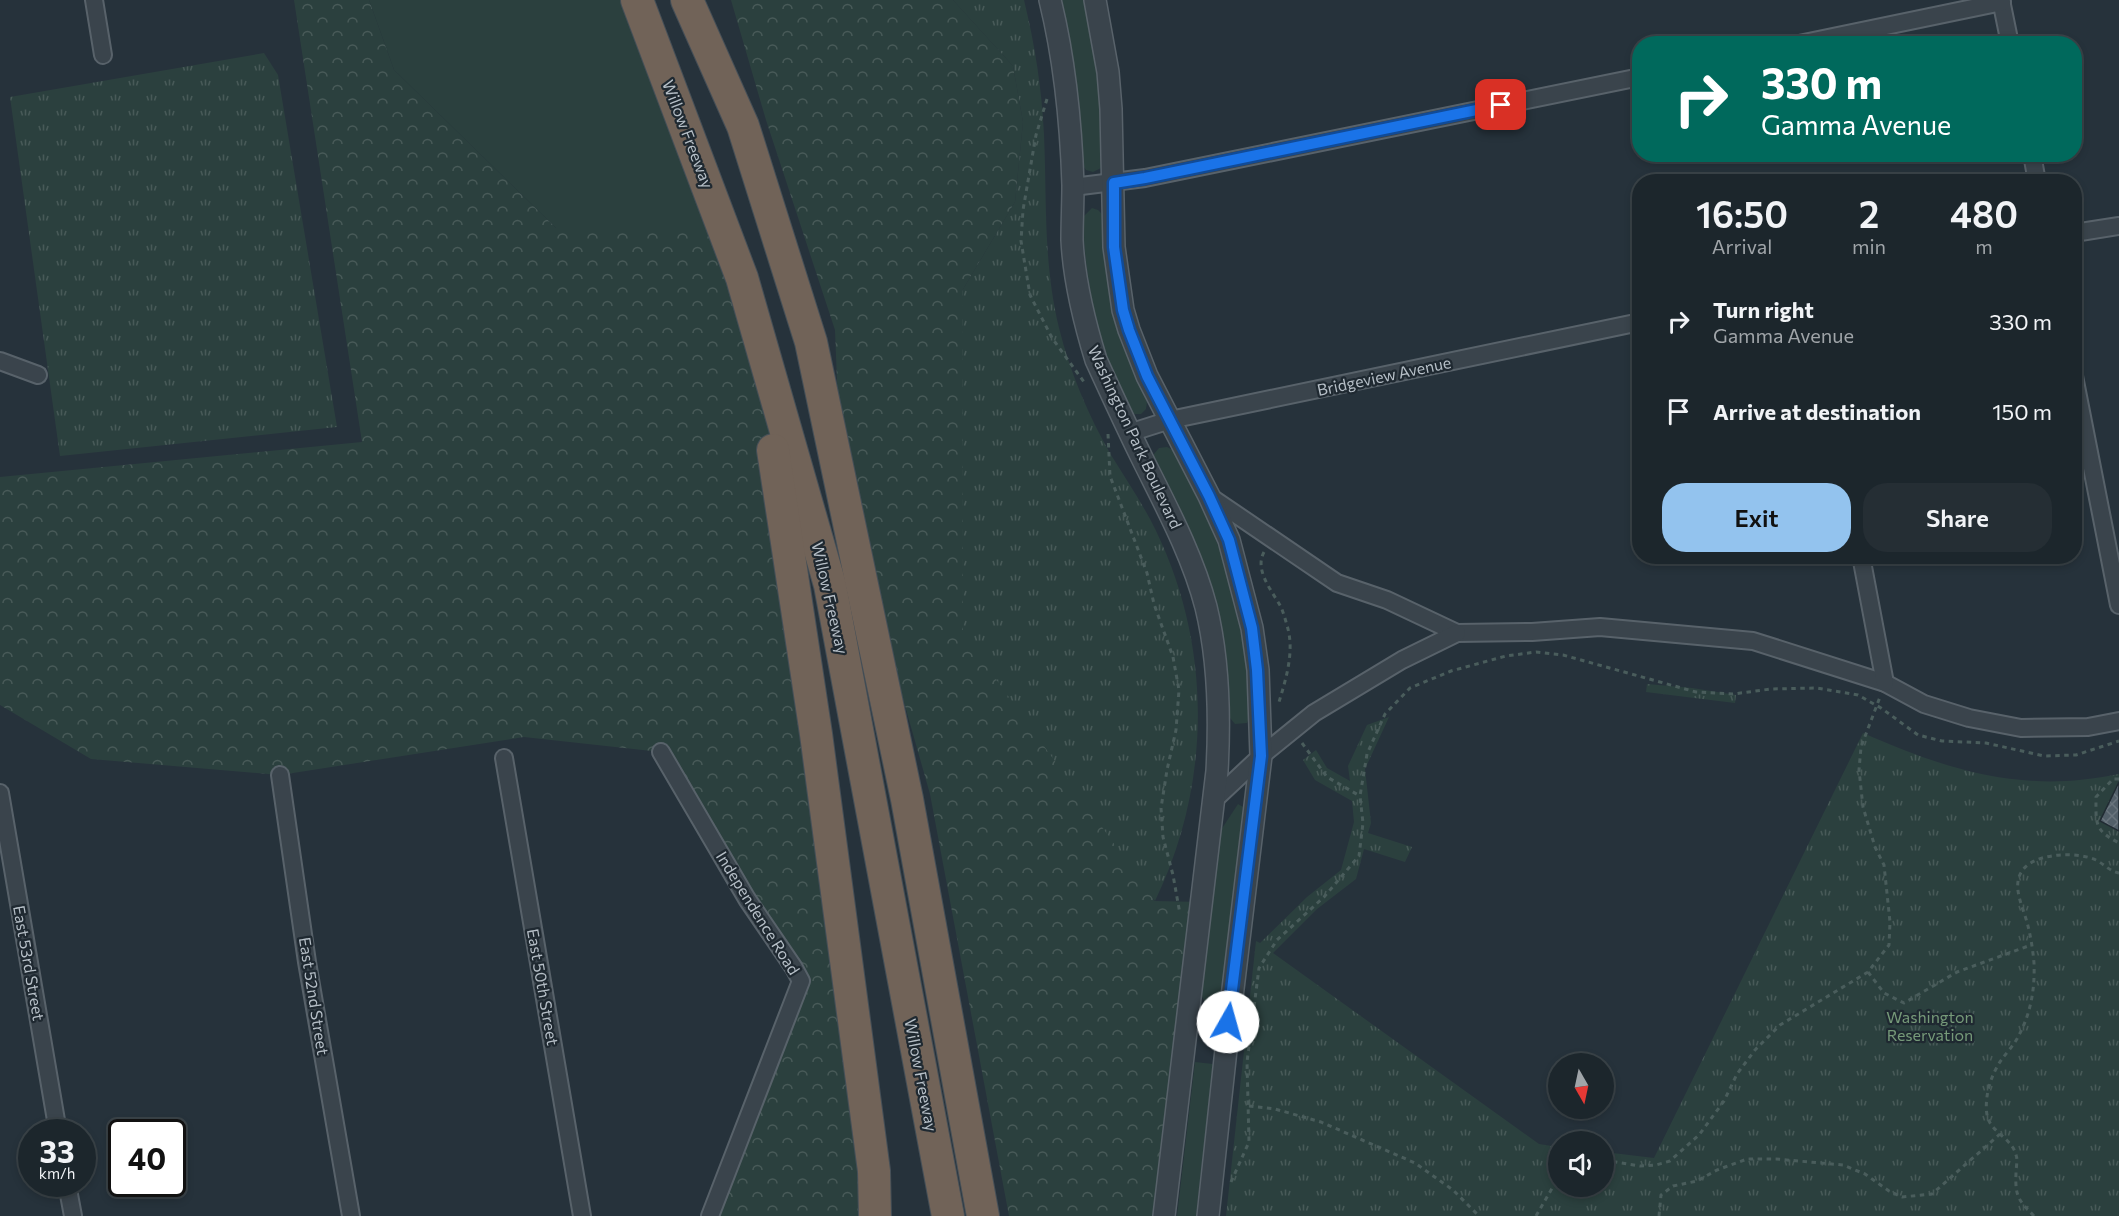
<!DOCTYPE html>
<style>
:root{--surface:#1c262c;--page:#252e34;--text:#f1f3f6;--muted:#a0a5a9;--line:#3a4348;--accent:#93c3ee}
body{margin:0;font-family:Commissioner,sans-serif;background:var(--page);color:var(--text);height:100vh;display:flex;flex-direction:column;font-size:22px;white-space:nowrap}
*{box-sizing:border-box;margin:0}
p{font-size:20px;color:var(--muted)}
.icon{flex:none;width:33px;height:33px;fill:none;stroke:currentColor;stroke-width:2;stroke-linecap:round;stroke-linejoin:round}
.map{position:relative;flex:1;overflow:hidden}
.panel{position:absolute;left:1632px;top:174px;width:450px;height:390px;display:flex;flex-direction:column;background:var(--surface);border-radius:24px;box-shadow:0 3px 9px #0003,0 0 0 2px var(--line)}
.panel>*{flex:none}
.top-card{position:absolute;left:1632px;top:36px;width:450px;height:126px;border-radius:24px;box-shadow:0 3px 9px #0003,0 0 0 2px var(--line);background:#00695c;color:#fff;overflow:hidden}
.needle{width:39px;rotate:171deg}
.controls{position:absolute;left:1548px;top:1053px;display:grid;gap:12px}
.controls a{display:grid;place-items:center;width:66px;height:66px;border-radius:50%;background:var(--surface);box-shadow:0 3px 9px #0003,0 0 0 2px var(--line);font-size:30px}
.speed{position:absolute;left:18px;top:1119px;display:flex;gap:12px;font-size:30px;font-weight:700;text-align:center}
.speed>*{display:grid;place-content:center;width:78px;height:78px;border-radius:50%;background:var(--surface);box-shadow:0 3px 9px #0003,0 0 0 2px var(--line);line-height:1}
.speed small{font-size:15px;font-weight:400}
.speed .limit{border:3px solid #111;border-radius:9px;background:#fff;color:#111}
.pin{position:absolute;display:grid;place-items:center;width:51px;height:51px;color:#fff;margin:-26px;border-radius:12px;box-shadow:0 3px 9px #0006}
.me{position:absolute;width:66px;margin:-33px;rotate:7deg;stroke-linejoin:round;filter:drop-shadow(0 0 4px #0008)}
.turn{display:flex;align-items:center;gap:21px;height:126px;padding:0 30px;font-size:27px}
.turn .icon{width:78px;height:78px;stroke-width:2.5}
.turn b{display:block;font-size:42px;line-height:51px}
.eta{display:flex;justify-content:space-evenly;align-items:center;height:102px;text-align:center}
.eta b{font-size:36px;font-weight:600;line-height:42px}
.button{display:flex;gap:12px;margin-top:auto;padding:12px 30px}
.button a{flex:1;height:69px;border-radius:24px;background:var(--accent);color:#111;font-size:24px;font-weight:600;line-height:69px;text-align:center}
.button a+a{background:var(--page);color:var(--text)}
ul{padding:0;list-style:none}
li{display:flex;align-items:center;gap:18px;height:90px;padding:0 30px}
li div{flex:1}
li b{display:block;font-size:22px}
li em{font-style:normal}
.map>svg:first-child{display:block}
.green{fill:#2b403e}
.forest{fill:url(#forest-crowns)}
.park{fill:url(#park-tufts)}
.building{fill:url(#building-cross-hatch);stroke:#212b33;stroke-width:1.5}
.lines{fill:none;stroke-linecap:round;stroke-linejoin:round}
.minor-casing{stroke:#58626a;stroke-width:20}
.tertiary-casing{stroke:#58626a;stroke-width:24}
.motorway-casing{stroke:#454f57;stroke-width:34}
.path{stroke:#4a5d5c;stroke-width:3;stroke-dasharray:4.5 4.5;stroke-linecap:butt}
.minor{stroke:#3a444c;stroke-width:16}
.tertiary{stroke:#3a444c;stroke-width:21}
.motorway{stroke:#716358;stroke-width:32}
.route-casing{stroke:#114b97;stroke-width:15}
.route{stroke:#1a73e8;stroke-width:10}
.labels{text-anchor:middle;stroke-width:4.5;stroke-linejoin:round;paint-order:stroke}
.street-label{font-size:16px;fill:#b6bfc7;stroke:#1f2931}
.park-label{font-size:16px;fill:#769a79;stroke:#1f2931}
</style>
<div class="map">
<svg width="2119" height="1216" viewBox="0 0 2119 1216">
<defs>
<pattern id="forest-crowns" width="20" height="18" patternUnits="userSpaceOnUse" patternTransform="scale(1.5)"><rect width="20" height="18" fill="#2b403e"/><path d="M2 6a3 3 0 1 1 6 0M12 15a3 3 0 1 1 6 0" fill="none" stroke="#485a58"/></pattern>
<pattern id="park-tufts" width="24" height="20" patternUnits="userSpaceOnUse" patternTransform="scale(1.5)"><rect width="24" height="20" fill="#2b403e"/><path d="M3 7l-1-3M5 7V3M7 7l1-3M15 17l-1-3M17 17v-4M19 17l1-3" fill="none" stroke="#485a58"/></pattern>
<pattern id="building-cross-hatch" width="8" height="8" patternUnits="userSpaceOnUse" patternTransform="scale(1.5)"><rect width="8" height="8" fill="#525f69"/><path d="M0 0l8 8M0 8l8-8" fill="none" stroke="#69747d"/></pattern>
</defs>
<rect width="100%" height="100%" fill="#26323b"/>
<g class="green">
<path d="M369,0H637L723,228H556L394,70Z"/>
<path d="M1062,0H1084C1096,53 1102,107 1103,162L1101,168L1093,172L1086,170L1082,164L1074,63Z"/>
<path d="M1092,208L1098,210L1103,215L1111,296L1126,353L1147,402L1146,409L1141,414H1134C1122,404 1116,386 1111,370C1094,320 1084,270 1083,217Z"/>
<path d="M1167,447L1173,450C1211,523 1249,602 1250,687C1250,698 1253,712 1247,723L1235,724L1230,718L1224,649L1213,596L1153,460L1154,454L1159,448Z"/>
<path d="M1238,804L1243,807L1221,999L1217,1004H1206L1200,993L1219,833Z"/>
<path d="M1195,1062L1213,1064L1196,1216H1177Z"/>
</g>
<g class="forest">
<path d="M294,0H369L394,70L556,228H723L742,278L779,483L875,1216H710L801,981L661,752L524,737L280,775L91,759L0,705V477L362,442Z"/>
<path d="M731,0H953L1013,66L1023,122L1015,202L962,291L1154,901L1201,902L1164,1216H1009L930,794L841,480L835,330L766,120Z"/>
</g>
<g class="park">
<path d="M953,0H1024C1035,45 1042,90 1044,135C1047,203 1043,261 1059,328C1070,372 1088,415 1111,455C1124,476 1138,497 1150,519C1213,639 1213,781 1155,901L963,633L962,291L1015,202L1023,122L1013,66Z"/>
<path d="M264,53L278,75L337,427L60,456L10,97Z"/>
<path d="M1647,684L1692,688L1736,695L1735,703L1646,692Z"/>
<path d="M1389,717L1365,769L1371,823L1368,833L1412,847L1405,862L1364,849L1356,879L1317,909L1273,953L1539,1144L1558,1147V1186H1604V1152L1654,1158L1863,733C1950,771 2023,794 2119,774V1216H1226L1256,941L1260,943L1307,897L1341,870L1354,822L1352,801L1315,780L1303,760L1316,750L1327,768L1350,781L1348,766L1367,725Z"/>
</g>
<path class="building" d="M2119,782V831L2100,821Z"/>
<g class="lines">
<g class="minor-casing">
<g id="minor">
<path d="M94,0L103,55"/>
<path d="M2001,0L2010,44"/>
<path d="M1799,44L2002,2"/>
<path d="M2032,154L2037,182"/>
<path d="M1073,187L1145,178L1640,77"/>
<path d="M2074,233L2119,226"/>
<path d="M0,361L38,375"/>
<path d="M2074,376L2119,605"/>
<path d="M1129,433L1170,420L1640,322"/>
<path d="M1209,496L1337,583L1387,600L1457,633L1532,632L1600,627L1753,641L1885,683L1924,704L1969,718L2021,728L2088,727L2119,721"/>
<path d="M1861,556L1885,683"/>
<path d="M661,752L747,899L794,968L801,981L710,1216"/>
<path d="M504,758L582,1216"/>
<path d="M280,775L307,962L351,1216"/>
<path d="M0,793L58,1132"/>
<path d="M1213,801L1261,756L1314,713L1402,660L1457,633"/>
<path d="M67,1184L73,1216"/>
</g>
</g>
<g class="tertiary-casing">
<g id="tertiary">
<path d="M1050,0C1065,61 1071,123 1073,185C1073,203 1072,222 1072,240C1074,281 1084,321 1096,360C1112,395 1128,430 1145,464C1168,510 1193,557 1206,607C1219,660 1220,717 1217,771L1164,1216"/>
<path d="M1095,0L1108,72L1111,109L1114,247L1123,310L1129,330L1147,376L1209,496L1229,540L1252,628L1258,670L1261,756L1229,1022L1208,1216"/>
</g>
</g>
<g class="motorway-casing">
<g id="motorway">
<path d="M637,0L742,278L830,585L948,1216"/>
<path d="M687,0L743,126L811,342L907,799L983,1216"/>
<path d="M773,450L816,734L874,1171L875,1216"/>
</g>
</g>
<g class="path">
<path d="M1047,99L1036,135L1023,210L1021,241L1030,295L1052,338L1084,382"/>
<path d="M1108,434L1110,476L1147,573L1154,604L1173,657L1179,690L1176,730L1167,770L1161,808L1163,837L1173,875L1180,914"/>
<path d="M1264,552C1254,570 1272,591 1281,607C1284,614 1286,622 1288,629C1294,653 1286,679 1279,702"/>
<path d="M1302,743L1327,777L1360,796"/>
<path d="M2119,779H2113L2096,797C2096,824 2094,830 2119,843"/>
<path d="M1868,972L1884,993L1904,1003L1957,972L2031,945"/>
<path d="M1249,1106L1275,1109L1321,1122L1415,1163L1453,1190L1479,1216"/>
<path d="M1604,1160L1640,1166L1656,1165L1670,1161L1699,1135L1724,1101L1737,1074L1755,1050L1780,1025L1868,972L1889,945L1890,922L1884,865L1875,847L1863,807L1859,770L1861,747L1880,697"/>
<path d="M1231,1182L1249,1142L1247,1062L1259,968L1277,940L1324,897L1359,856L1363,823L1360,796L1367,754L1385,714L1410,688L1451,671L1506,656L1536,652L1563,655L1696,692L1733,694L1771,689L1817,688L1858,695L1881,708L1918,735L1942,741L1986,743L2044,756L2076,755L2119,741"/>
<path d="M1536,1216L1558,1178"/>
<path d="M1659,1216L1661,1195L1673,1186L1697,1181L1717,1170L1747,1159H1776L1843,1165L1865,1174L1889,1191L1902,1197L1932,1194L2000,1134"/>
<path d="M2034,1216C2018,1200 2015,1196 2016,1173C2016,1167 2018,1160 2016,1155C2012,1138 1990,1132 1987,1115C1984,1097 1991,1074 2002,1059C2007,1052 2014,1045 2018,1037C2031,1013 2035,989 2034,963C2033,951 2031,938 2028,926C2023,905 2007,880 2029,864C2045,853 2078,852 2096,860C2104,864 2109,871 2119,873"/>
</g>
<use href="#minor" class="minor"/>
<use href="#tertiary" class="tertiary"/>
<use href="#motorway" class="motorway"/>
</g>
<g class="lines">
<g class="route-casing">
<path id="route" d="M1228,1022L1261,756L1257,670L1252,628L1229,540L1209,496L1147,376L1129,330L1123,310L1114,247V183L1145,178L1501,105"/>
</g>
<use href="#route" class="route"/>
</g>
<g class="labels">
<g class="street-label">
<text transform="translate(688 134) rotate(69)" y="6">Willow Freeway</text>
<text transform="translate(1384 376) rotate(-12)" y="6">Bridgeview Avenue</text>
<text transform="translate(1135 437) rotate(65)" y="6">Washington Park Boulevard</text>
<text transform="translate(830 598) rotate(77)" y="6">Willow Freeway</text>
<text transform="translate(758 913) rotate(58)" y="6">Independence Road</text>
<text transform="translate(29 963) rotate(80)" y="6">East 53rd Street</text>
<text transform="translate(543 987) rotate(80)" y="6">East 50th Street</text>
<text transform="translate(314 996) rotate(81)" y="6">East 52nd Street</text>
<text transform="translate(921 1075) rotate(79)" y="6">Willow Freeway</text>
</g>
<g class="park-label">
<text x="1930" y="1023">Washington<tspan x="1930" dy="18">Reservation</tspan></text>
</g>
</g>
</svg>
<div class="controls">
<a><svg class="needle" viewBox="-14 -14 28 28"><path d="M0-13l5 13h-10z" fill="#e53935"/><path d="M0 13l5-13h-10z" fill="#a0a5a9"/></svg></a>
<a><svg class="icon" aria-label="sound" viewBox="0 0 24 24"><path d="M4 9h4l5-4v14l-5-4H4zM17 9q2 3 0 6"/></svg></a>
</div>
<div class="speed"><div>33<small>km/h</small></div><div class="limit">40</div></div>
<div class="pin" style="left:1501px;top:105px;background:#d93025"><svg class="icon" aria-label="arrive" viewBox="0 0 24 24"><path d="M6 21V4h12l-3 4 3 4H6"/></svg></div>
<svg class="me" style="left:1228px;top:1022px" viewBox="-20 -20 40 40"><circle r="19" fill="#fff"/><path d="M0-13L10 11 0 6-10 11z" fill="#1a73e8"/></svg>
<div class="top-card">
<div class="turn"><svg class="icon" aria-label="right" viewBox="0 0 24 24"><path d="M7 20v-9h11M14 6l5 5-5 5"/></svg><div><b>330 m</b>Gamma Avenue</div></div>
</div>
<section class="panel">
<div class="eta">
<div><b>16:50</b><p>Arrival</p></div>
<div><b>2</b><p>min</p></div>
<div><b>480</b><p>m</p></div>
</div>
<ul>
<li><svg class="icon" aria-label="right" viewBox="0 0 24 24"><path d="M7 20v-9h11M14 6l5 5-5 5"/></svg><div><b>Turn right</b><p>Gamma Avenue</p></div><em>330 m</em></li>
<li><svg class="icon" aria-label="arrive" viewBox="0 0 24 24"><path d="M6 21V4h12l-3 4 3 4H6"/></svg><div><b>Arrive at destination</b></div><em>150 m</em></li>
</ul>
<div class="button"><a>Exit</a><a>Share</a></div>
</section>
</div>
